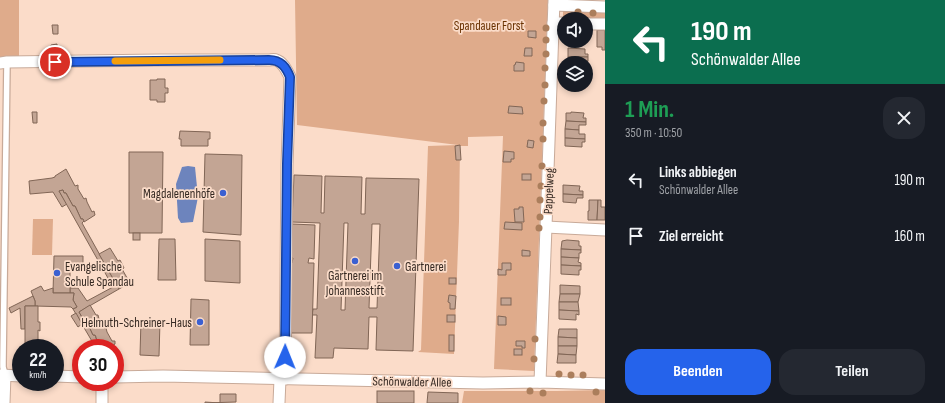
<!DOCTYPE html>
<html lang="de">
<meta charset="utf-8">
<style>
:root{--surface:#171b24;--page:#242831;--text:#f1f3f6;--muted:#9ea1a6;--accent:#2563eb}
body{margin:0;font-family:"Sofia Sans Condensed",sans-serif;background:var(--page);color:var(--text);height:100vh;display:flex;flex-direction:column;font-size:15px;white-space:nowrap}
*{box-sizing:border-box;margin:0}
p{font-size:13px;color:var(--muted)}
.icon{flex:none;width:22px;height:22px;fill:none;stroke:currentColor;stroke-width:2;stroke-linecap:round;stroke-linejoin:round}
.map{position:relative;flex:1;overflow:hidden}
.sheet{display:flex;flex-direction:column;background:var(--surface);width:340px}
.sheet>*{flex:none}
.banner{background:#0b6e4f;color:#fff;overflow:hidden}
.fabs{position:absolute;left:557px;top:12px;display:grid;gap:8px}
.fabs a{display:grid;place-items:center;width:36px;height:36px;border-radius:50%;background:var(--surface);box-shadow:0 2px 6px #0003;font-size:20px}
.speed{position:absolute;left:12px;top:339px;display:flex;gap:8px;font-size:20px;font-weight:700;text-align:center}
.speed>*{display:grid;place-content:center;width:52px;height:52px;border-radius:50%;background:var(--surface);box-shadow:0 2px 6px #0003;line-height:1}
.speed small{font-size:10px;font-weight:400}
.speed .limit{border:6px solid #d22;background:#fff;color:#111}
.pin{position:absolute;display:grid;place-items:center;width:34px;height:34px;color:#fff;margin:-17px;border:2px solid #fff;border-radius:50%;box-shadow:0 1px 4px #0007}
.me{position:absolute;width:44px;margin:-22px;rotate:1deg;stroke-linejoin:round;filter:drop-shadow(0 0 3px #0008)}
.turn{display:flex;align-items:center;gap:14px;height:84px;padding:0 20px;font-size:18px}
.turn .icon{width:52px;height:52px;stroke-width:2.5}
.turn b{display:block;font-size:28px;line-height:34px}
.round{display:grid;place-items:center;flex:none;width:42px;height:42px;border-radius:16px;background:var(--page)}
.overview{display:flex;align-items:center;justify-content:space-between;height:68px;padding:0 20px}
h1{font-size:24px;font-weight:700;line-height:30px;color:#1e9e55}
.cta{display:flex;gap:8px;margin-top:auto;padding:8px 20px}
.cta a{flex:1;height:46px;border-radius:16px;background:var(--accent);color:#fff;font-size:16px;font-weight:700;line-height:46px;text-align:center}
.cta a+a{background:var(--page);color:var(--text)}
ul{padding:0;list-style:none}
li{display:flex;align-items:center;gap:12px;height:56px;padding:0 20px}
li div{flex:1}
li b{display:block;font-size:15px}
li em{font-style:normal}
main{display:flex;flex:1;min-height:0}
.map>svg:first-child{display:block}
.green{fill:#dfab8b}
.water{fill:#6d84bd}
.building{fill:#c3a594;stroke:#816656;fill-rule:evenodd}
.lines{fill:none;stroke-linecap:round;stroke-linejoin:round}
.service-casing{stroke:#c8aa99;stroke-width:8}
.minor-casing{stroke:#c8aa99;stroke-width:13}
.service{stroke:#fff;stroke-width:5.5}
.minor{stroke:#fff;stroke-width:11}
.tree{fill:#ab7e5c}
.route-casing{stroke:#184099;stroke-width:10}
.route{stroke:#2563eb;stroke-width:7}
.slow{stroke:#f59e0b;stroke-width:7}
.poi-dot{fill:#3b60d1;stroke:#fbdcc9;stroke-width:1.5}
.labels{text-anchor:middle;stroke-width:3.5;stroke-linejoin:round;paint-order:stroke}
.park-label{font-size:13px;fill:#6a3202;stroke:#fbdcc9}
.street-label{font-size:13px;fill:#352922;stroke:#fbdcc9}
.poi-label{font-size:13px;fill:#352922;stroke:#fbdcc9;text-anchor:end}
</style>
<main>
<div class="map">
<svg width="605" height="403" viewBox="0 0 605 403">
<rect width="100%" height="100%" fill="#fbdcc9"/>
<g class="green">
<path d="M0,0H19V62L0,63Z"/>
<path d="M295,0H548L534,371L494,369L503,136L468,137V146H460L459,221L454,354L418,352L421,350L428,146L458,145L297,125Z"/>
<path d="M563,9L605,10V19H563Z"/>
<path d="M33,219H53L52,255H32Z"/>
<path d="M605,390V403H462L464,391H557Z"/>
</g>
<path class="water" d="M188,166L195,167L198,197L193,222L181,223L178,218L176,184L182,167Z"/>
<g class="building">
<path d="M52,25H58V34H53Z"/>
<path d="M597,30H605V50H602V47H597Z"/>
<path d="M528,31H536V38L528,37Z"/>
<path d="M57,44V53L51,54V45Z"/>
<path d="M525,48H532V56H524Z"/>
<path d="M568,48L585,49V54H588V57H568Z"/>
<path d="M568,57H588V61H586V63H568Z"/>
<path d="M516,62L524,63V71H514V65H515Z"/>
<path d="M157,79H165V88H168V93H165V102H157V100H150V80H157Z"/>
<path d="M509,106L522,107L523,114L508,113Z"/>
<path d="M32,112H37V123H33Z"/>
<path d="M571,112L584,113L583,118H586V122L566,121V113H571Z"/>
<path d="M566,121L586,122V125H579V130L565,129Z"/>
<path d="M565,129L579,130V134H585V139L565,138Z"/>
<path d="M180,131L210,132V139H208V146H181V139H179Z"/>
<path d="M565,138L585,139V142H582V147L565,146Z"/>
<path d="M528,140L534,141L533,148L527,147Z"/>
<path d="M460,145L461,160H456L455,146Z"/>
<path d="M504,151L514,152V159H511V162H503Z"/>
<path d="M129,152H163L162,233H129Z"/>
<path d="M205,154L242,155L241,235L203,232Z"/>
<path d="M66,169L75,186L78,185V189L84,199L86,198L87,202L92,212L94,211L95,215L84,222L83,219H81L75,206H73L67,195L66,193H64L63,190L59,191L67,204L62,207L53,192L30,194L29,181L52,178L55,177V176Z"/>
<rect x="522" y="174" width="9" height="6"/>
<path d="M294,175L322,176L321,213H324L325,176L362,177L361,214H365L366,178L419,179L413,351L376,350L377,317H369L368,349L334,348L333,358H315L317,315H312L313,309H317L320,223L292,222ZM344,223H348L345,310H341ZM372,224H380L377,308H369Z"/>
<path d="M563,185L580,186L579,191H583V195L563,194Z"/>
<path d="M63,190L64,193H66L67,195L73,206H75L81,219H83L84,221L82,223L119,289L79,312L85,322H87L93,335H95L96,337V338L102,348H96L73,309L77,307L73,300L74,293H70V288H78L87,301L113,287L59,191Z"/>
<path d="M563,194L583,195V198H577L576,203L563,202Z"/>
<path d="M589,200H598L597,220H588V211H589Z"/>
<path d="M598,200H601V207H605V220H597Z"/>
<path d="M519,207H523L524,222H515L514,209H519Z"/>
<path d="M505,222L522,223V230L504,229Z"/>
<path d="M292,224L315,225L314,259L309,258L308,263H314L312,333H289L291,263H292L293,258H291Z"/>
<rect x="133" y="233" width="7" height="7"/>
<path d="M159,239H175L176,280H158Z"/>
<path d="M205,239L240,241V283L205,281Z"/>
<path d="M567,240L579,241V246H581V250L561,249L562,241Z"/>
<path d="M110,248L118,261L120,260L124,268L122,269L130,283L119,289L99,254Z"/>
<path d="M561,249L581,250V253H579V258L561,257Z"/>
<path d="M522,250L530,251V256H522Z"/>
<path d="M54,256H83V266H70V293H53Z"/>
<path d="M561,257L579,258L578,262L581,263V266L561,265Z"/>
<path d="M502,263H511V270H506V275H498V269L502,270Z"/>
<path d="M561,265L581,266V270H579V275L561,274Z"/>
<rect x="449" y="278" width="7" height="6"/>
<path d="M560,285L580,286V294H560Z"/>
<path d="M41,286L44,291L53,288V293H74L73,300L77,307L73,309L71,307L35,306V301L31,291Z"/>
<path d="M560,294H580L578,302H559Z"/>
<path d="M449,295L456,296L455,309H450V303L448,302Z"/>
<path d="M33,296L35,301V306H25V329H21L20,308L11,313L9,308Z"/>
<rect x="501" y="298" width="10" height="7"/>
<path d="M191,299L209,300V345H190Z"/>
<path d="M559,302H578L579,311L559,310Z"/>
<path d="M90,305L96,315H98L99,319L104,328H106L107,332L112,341H115V344L109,348H102L96,338V337L95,335H93L87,322H85L79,312Z"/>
<path d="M25,306H38V322H40V331L38,330V346H25Z"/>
<path d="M559,310L579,311V315L576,314V320L559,319Z"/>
<path d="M76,313L82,324L78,327L71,316Z"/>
<rect x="447" y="315" width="8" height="7"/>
<path d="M498,316L506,317V325H498Z"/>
<path d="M141,320L160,321L159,356L140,355Z"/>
<path d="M559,329H577V338L558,337Z"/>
<rect x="449" y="335" width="5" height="16"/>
<path d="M558,337L577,338V346H558Z"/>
<path d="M516,341H525V348H522V346H516Z"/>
<path d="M558,346H577L576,355L558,354Z"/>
<rect x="514" y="349" width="8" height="6"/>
<path d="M558,354L576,355V363H557Z"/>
<rect x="377" y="391" width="37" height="12"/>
<path d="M428,392L458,393V403H427Z"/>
<path d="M220,394H236V402L205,403V402L220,403Z"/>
</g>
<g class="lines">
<g class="service-casing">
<path id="service" d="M5,375L3,367V362L7,62"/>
</g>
<g class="minor-casing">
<g id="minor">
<path d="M554,5L605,7"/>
<path d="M553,23H564"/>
<path d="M586,24H605"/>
<path d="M0,63L7,62L160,60H269C271,60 274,59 276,60C283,62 287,71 290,77L287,165L285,379"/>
<path d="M546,227L605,230"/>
<path d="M0,375L21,376"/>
<path d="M55,376L81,377"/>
<path d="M115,377L163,376L483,383L540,382L605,384"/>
<path d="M102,382V403"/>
<path d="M540,382L546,227L554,0"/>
<path d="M4,403L5,375"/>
<path d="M279,403L280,379"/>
</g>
</g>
<use href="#service" class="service"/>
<use href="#minor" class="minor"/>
</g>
<g class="tree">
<circle cx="578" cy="12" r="3.5"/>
<circle cx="593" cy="13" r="3.5"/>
<circle cx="546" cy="28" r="3.5"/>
<circle cx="546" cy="40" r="3.5"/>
<circle cx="546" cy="54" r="3.5"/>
<circle cx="545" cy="68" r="3.5"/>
<circle cx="545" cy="85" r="3.5"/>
<circle cx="544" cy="101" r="3.5"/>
<circle cx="543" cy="123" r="3.5"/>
<circle cx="543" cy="139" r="3.5"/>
<circle cx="542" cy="166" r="3.5"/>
<circle cx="541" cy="186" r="3.5"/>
<circle cx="540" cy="200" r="3.5"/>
<circle cx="540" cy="217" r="3.5"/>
<circle cx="539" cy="228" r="3.5"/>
<circle cx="535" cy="339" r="3.5"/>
<circle cx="534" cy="359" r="3.5"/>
<circle cx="559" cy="374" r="3.5"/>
<circle cx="571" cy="375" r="3.5"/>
<circle cx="583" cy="375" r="3.5"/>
<circle cx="530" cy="391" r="3.5"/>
<circle cx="596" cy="392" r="3.5"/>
<circle cx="543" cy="393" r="3.5"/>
</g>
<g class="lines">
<g class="route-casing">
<path id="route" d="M55,62L269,60C281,60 286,67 290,77L287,164L285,357"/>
</g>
<use href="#route" class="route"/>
<path class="slow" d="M115,61L220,60"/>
</g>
<g class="poi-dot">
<circle cx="223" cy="193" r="4"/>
<circle cx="355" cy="261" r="4"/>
<circle cx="397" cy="266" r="4"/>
<circle cx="57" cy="273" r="4"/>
<circle cx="200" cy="322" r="4"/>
</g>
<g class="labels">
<g class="park-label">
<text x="489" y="30">Spandauer Forst</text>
</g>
<g class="street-label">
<text transform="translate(548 191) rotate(-88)" y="5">Pappelweg</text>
<text transform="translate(412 381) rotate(1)" y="5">Schönwalder Allee</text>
</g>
<g class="poi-label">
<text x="215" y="198">Magdalenenhöfe</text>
<text x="65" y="271" text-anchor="start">Evangelische<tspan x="65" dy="15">Schule Spandau</tspan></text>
<text x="405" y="271" text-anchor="start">Gärtnerei</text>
<text x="355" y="280" text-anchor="middle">Gärtnerei im<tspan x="355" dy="15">Johannesstift</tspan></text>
<text x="192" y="327">Helmuth-Schreiner-Haus</text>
</g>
</g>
</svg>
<div class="fabs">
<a><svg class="icon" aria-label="sound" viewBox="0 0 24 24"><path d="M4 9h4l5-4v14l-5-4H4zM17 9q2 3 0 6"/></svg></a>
<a><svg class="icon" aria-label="layers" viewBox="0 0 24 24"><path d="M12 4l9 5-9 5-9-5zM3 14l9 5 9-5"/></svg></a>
</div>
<div class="speed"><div>22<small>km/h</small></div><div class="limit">30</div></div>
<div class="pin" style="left:55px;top:62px;background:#d93025"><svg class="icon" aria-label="arrive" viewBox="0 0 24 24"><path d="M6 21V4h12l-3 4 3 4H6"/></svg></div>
<svg class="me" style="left:285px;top:357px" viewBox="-20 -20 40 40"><circle r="19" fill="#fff"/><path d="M0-13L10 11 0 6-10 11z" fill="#2563eb"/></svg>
</div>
<section class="sheet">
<div class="banner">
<div class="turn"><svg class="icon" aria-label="left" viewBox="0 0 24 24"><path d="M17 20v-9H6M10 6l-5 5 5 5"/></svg><div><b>190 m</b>Schönwalder Allee</div></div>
</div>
<div class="overview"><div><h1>1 Min.</h1><p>350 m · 10:50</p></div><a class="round"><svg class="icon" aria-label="close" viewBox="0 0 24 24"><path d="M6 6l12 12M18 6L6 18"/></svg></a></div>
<ul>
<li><svg class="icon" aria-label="left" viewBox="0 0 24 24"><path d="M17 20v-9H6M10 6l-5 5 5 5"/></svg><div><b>Links abbiegen</b><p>Schönwalder Allee</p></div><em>190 m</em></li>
<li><svg class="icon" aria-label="arrive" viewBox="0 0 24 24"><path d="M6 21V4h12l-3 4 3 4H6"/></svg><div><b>Ziel erreicht</b></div><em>160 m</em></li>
</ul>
<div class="cta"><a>Beenden</a><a>Teilen</a></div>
</section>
</main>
